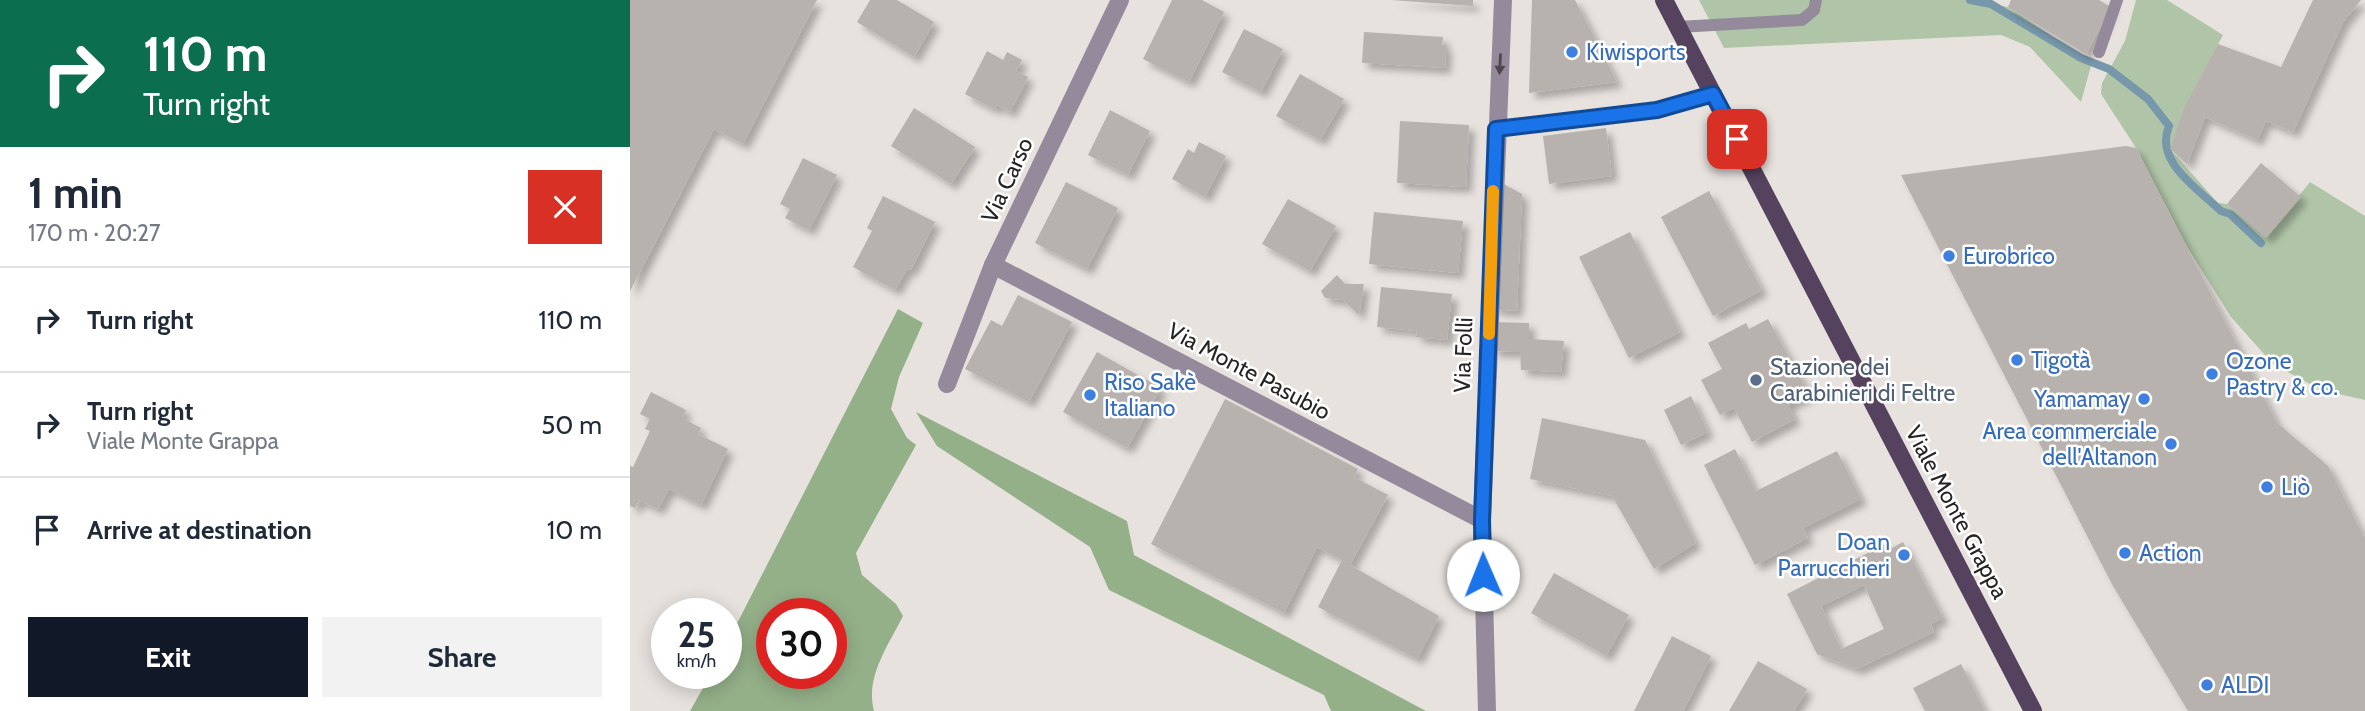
<!DOCTYPE html>
<meta charset="utf-8">
<style>
:root{--surface:#fff;--page:#f2f2f3;--text:#1f2937;--muted:#747a83;--line:#e0e1e3;--accent:#111827}
body{margin:0;font-family:Cabin,sans-serif;background:var(--page);color:var(--text);height:100vh;display:flex;flex-direction:column;font-size:26px;white-space:nowrap}
*{box-sizing:border-box;margin:0}
p{font-size:23px;color:var(--muted)}
.icon{flex:none;width:38px;height:38px;fill:none;stroke:currentColor;stroke-width:2;stroke-linecap:round;stroke-linejoin:round}
.map{position:relative;flex:1;overflow:hidden}
.sheet{display:flex;flex-direction:column;background:var(--surface);width:630px}
.sheet>*{flex:none}
.top-card{background:#0b6e4f;color:#fff;overflow:hidden}
.speed{position:absolute;left:21px;top:598px;display:flex;gap:14px;font-size:35px;font-weight:700;text-align:center}
.speed>*{display:grid;place-content:center;width:91px;height:91px;border-radius:50%;background:var(--surface);box-shadow:0 4px 18px #0003;line-height:1}
.speed small{font-size:18px;font-weight:400}
.speed .limit{border:10px solid #d22;background:#fff;color:#111}
.pin{position:absolute;display:grid;place-items:center;width:60px;height:60px;color:#fff;margin:-30px;border-radius:14px;box-shadow:0 4px 10px #0006}
.me{position:absolute;width:77px;margin:-38px;rotate:359deg;stroke-linejoin:round;filter:drop-shadow(0 0 5px #0008)}
.turn{display:flex;align-items:center;gap:24px;height:147px;padding:0 28px;font-size:32px}
.turn .icon{width:91px;height:91px;stroke-width:2.5}
.turn b{display:block;font-size:49px;line-height:60px}
.round{display:grid;place-items:center;flex:none;width:74px;height:74px;border-radius:0px;background:var(--page)}
.summary{display:flex;align-items:center;justify-content:space-between;height:119px;padding:0 28px}
h1{font-size:42px;font-weight:800;line-height:52px}
.action{display:flex;gap:14px;margin-top:auto;padding:14px 28px}
.action a{flex:1;height:80px;border-radius:0px;background:var(--accent);color:#fff;font-size:28px;font-weight:800;line-height:80px;text-align:center}
.action a+a{background:var(--page);color:var(--text)}
ul{padding:0;list-style:none}
li{display:flex;align-items:center;gap:21px;height:105px;padding:0 28px;border-top:2px solid var(--line)}
li div{flex:1}
li b{display:block;font-size:26px}
li em{font-style:normal}
main{display:flex;flex:1;min-height:0}
.map>svg:first-child{display:block}
.green{fill:#b0c5a8}
.forest{fill:#94b089;fill-rule:evenodd}
.lines{fill:none;stroke-linecap:round;stroke-linejoin:round}
.stream{stroke:#7798ab;stroke-width:8}
.building{fill:#b7b2ae;fill-rule:evenodd;filter:url(#shadow)}
.lane{stroke:#958a9b;stroke-width:12}
.street{stroke:#958a9b;stroke-width:18}
.primary{stroke:#55425f;stroke-width:18}
.oneway{fill:#4d484d}
.route-casing{stroke:#114b97;stroke-width:18}
.route{stroke:#1a73e8;stroke-width:12}
.slow{stroke:#f59e0b;stroke-width:12}
.shop-dot{fill:#3f7fe0;stroke:#fff;stroke-width:2.5}
.service-dot{fill:#5c6f8a;stroke:#fff;stroke-width:2.5}
.labels{text-anchor:middle;stroke-width:5;stroke-linejoin:round;paint-order:stroke}
.shop-label{font-size:23px;fill:#366cbe;stroke:#fff;text-anchor:start}
.street-label{font-size:23px;fill:#262523;stroke:#fff}
.service-label{font-size:23px;fill:#4e5e75;stroke:#fff;text-anchor:start}
</style>
<main>
<section class="sheet">
<div class="top-card">
<div class="turn"><svg class="icon" aria-label="right" viewBox="0 0 24 24"><path d="M7 20v-9h11M14 6l5 5-5 5"/></svg><div><b>110 m</b>Turn right</div></div>
</div>
<div class="summary"><div><h1>1 min</h1><p>170 m · 20:27</p></div><a class="round" style="background:#d93025;color:#fff"><svg class="icon" aria-label="close" viewBox="0 0 24 24"><path d="M6 6l12 12M18 6L6 18"/></svg></a></div>
<ul>
<li><svg class="icon" aria-label="right" viewBox="0 0 24 24"><path d="M7 20v-9h11M14 6l5 5-5 5"/></svg><div><b>Turn right</b></div><em>110 m</em></li>
<li><svg class="icon" aria-label="right" viewBox="0 0 24 24"><path d="M7 20v-9h11M14 6l5 5-5 5"/></svg><div><b>Turn right</b><p>Viale Monte Grappa</p></div><em>50 m</em></li>
<li><svg class="icon" aria-label="arrive" viewBox="0 0 24 24"><path d="M6 21V4h12l-3 4 3 4H6"/></svg><div><b>Arrive at destination</b></div><em>10 m</em></li>
</ul>
<div class="action"><a>Exit</a><a>Share</a></div>
</section>
<div class="map">
<svg width="1735" height="711" viewBox="0 0 1735 711">
<defs>
<filter id="shadow"><feDropShadow dx="6" dy="6" stdDeviation="3.5" flood-color="#0004"/></filter>
</defs>
<rect width="100%" height="100%" fill="#e7e2de"/>
<g class="green">
<path d="M1069,0H1340L1378,7L1462,62L1451,102L1400,47L1371,35L1094,48Z"/>
<path d="M1506,0H1537L1593,35L1555,108L1540,149L1588,203L1597,204L1636,237L1680,182L1735,216V400L1691,390L1643,364L1601,317L1556,245L1506,148L1471,94L1472,83L1495,41Z"/>
</g>
<g class="forest">
<path d="M268,309L293,323L269,377L261,409L277,438L286,445L226,553L232,575L266,604L273,616C258,646 235,677 244,711H60L81,674H96V645ZM142,614H201V674H142Z"/>
<path d="M286,412L497,521L504,555L796,711H701L694,695L479,590L460,547L307,446Z"/>
</g>
<g class="lines">
<path class="stream" d="M1340,0L1361,4L1451,58L1479,69L1518,99L1539,126C1524,161 1567,188 1591,211L1600,214L1631,243"/>
</g>
<g class="building">
<path d="M0,0H187L113,144L84,129L0,291Z"/>
<path d="M240,0H267L304,22L284,57L227,22Z"/>
<path d="M542,0H572L594,12L559,82L513,59Z"/>
<path d="M761,0H843V6Z"/>
<path d="M902,0H945L987,82L899,93Z"/>
<path d="M1381,0H1469L1481,7L1456,54L1378,7Z"/>
<path d="M1683,0H1731L1713,22L1663,132L1636,121L1627,140L1575,117L1557,164L1540,149L1554,108L1588,44L1651,67Z"/>
<path d="M614,29L653,49L631,92L592,72Z"/>
<path d="M734,32L813,37L812,45H816L815,68L732,63Z"/>
<path d="M357,51L373,60L377,52L392,60L386,71L398,77L380,112L367,105L364,109L335,94Z"/>
<path d="M670,74L714,99L690,140L646,116Z"/>
<path d="M284,108L345,147L321,184L261,146Z"/>
<path d="M480,110L520,131L498,175L458,155Z"/>
<path d="M770,121L839,125L836,187L767,183Z"/>
<path d="M976,128L982,176L919,184L913,136Z"/>
<path d="M569,142L596,156L575,197L542,179L558,149L564,153Z"/>
<path d="M1496,146L1506,148L1647,423L1698,466L1735,539V711H1558L1483,586L1271,175Z"/>
<path d="M173,158L207,175L179,230L155,218L160,209L150,204Z"/>
<path d="M1631,163L1671,197L1636,238L1597,204Z"/>
<path d="M436,182L488,208L457,269L405,243Z"/>
<path d="M870,182L892,194L887,311L863,309Z"/>
<path d="M1079,191L1132,290L1083,316L1031,217Z"/>
<path d="M253,196L305,222L281,270L277,269L265,290L223,267L242,231L237,228Z"/>
<path d="M658,199L706,226L680,271L632,244Z"/>
<path d="M744,212L833,221L828,273L739,264Z"/>
<path d="M1000,232L1050,332L999,358L949,257Z"/>
<path d="M707,275L715,284H734L729,315L713,300L695,298L691,291Z"/>
<path d="M751,287L822,294L817,340L786,337L787,331L747,327Z"/>
<path d="M388,295L442,322L399,402L335,369L361,320L372,326Z"/>
<path d="M1138,319L1179,394L1158,405L1165,419L1122,442L1104,408L1090,415L1071,380L1092,369L1078,343L1116,323L1119,329Z"/>
<path d="M863,322L899,323V339L934,341L931,372L891,370L890,352L862,351Z"/>
<path d="M467,352L531,388L497,448L433,412Z"/>
<path d="M21,392L56,410L52,418L71,428L68,434L98,449L71,505L39,489L28,509L9,500L5,508L0,506V466L3,467L20,431L15,429L20,419L10,414Z"/>
<path d="M1061,396L1078,432L1051,445L1034,410Z"/>
<path d="M595,399L728,469L724,477L758,495L720,565L809,616L787,659L688,607L712,560L687,547L654,613L521,544Z"/>
<path d="M912,418L1015,440L1066,543L1024,569L982,496L900,479Z"/>
<path d="M1105,449L1126,491L1207,451L1231,499L1173,528L1178,538L1125,565L1074,465Z"/>
<path d="M1259,542L1262,548L1273,542L1313,618L1301,624L1304,632L1227,669L1187,654L1157,594ZM1234,585L1254,629L1211,649L1191,606Z"/>
<path d="M924,573L999,615L976,656L901,613Z"/>
<path d="M1042,636L1081,656L1053,711H1004Z"/>
<path d="M1128,661L1177,689L1164,711H1099Z"/>
<path d="M1331,664L1355,711H1295L1283,688Z"/>
</g>
<g class="lines">
<g class="lane">
<path d="M1048,27L1172,20L1184,10L1186,0"/>
<path d="M1469,52L1487,0"/>
<path d="M866,129L1027,110L1083,94"/>
</g>
<g class="street">
<path d="M363,265L852,520"/>
<path d="M317,384L363,265L490,0"/>
<path d="M857,711L852,520L873,0"/>
</g>
<path class="primary" d="M1034,0L1403,711"/>
</g>
<defs><path id="oneway-solid" d="M-6-.8H1V-3.2L6.5 0L1 3.2V.8H-6Z" transform="scale(1.75)"/></defs>
<use class="oneway" href="#oneway-solid" transform="translate(870 64) rotate(93)"/>
<g class="lines">
<g class="route-casing">
<path id="route" d="M853,575L852,520L866,129L1027,110L1083,94L1107,139"/>
</g>
<use href="#route" class="route"/>
<path class="slow" d="M859,334L863,191"/>
</g>
<g class="shop-dot">
<circle cx="942" cy="52" r="7"/>
<circle cx="1319" cy="256" r="7"/>
<circle cx="1387" cy="360" r="7"/>
<circle cx="1582" cy="374" r="7"/>
<circle cx="460" cy="395" r="7"/>
<circle cx="1514" cy="399" r="7"/>
<circle cx="1541" cy="444" r="7"/>
<circle cx="1637" cy="487" r="7"/>
<circle cx="1495" cy="553" r="7"/>
<circle cx="1274" cy="555" r="7"/>
<circle cx="1577" cy="685" r="7"/>
</g>
<circle class="service-dot" cx="1126" cy="380" r="7"/>
<g class="labels">
<g class="shop-label">
<text x="956" y="60">Kiwisports</text>
<text x="1333" y="264">Eurobrico</text>
<text x="1401" y="368">Tigotà</text>
<text x="1596" y="369">Ozone<tspan x="1596" dy="26">Pastry &amp; co.</tspan></text>
<text x="474" y="390">Riso Sakè<tspan x="474" dy="26">Italiano</tspan></text>
<text x="1500" y="407" text-anchor="end">Yamamay</text>
<text x="1527" y="439" text-anchor="end">Area commerciale<tspan x="1527" dy="26">dell'Altanon</tspan></text>
<text x="1651" y="495">Liò</text>
<text x="1260" y="550" text-anchor="end">Doan<tspan x="1260" dy="26">Parrucchieri</tspan></text>
<text x="1509" y="561">Action</text>
<text x="1591" y="693">ALDI</text>
</g>
<g class="street-label">
<text transform="translate(377 180) rotate(-65)" y="8">Via Carso</text>
<text transform="translate(833 355) rotate(-88)" y="8">Via Folli</text>
<text transform="translate(619 371) rotate(28)" y="8">Via Monte Pasubio</text>
<text transform="translate(1327 512) rotate(62)" y="8">Viale Monte Grappa</text>
</g>
<g class="service-label">
<text x="1140" y="375">Stazione dei<tspan x="1140" dy="26">Carabinieri di Feltre</tspan></text>
</g>
</g>
</svg>
<div class="speed"><div>25<small>km/h</small></div><div class="limit">30</div></div>
<div class="pin" style="left:1107px;top:139px;background:#d93025"><svg class="icon" aria-label="arrive" viewBox="0 0 24 24"><path d="M6 21V4h12l-3 4 3 4H6"/></svg></div>
<svg class="me" style="left:853px;top:575px" viewBox="-20 -20 40 40"><circle r="19" fill="#fff"/><path d="M0-13L10 11 0 6-10 11z" fill="#1a73e8"/></svg>
</div>
</main>
